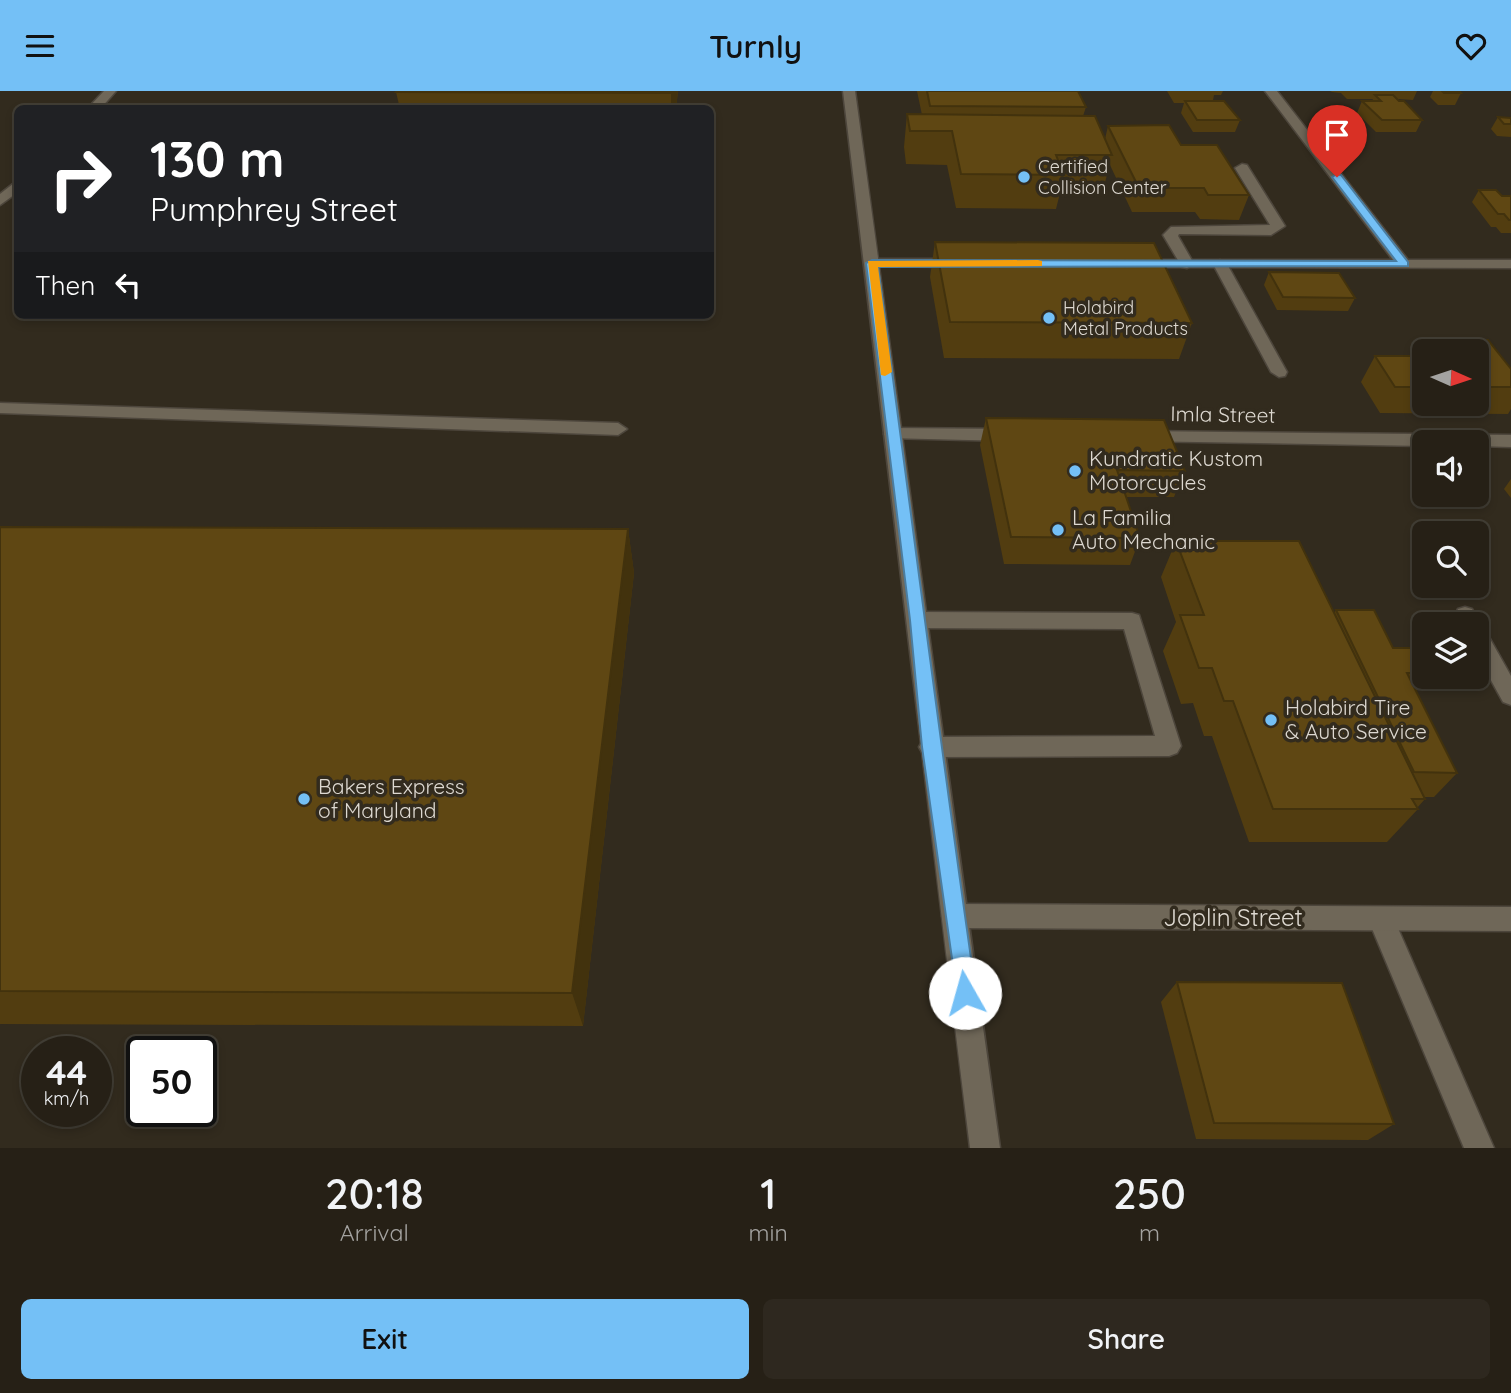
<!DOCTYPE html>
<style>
:root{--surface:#262016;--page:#2e281f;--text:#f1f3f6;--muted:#a4a3a1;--line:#423e35;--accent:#74c0f6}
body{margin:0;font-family:Quicksand,sans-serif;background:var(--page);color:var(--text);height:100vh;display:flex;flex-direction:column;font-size:26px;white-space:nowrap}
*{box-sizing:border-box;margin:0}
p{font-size:23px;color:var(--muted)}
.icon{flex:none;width:38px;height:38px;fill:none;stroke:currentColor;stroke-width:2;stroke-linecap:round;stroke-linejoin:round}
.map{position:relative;height:1057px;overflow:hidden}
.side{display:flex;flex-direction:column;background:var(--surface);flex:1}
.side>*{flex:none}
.hud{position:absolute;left:14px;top:14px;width:700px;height:214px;border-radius:10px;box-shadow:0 4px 10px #0003,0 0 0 2px var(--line);background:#202124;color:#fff;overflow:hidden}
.needle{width:46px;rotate:93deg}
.fabs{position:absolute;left:1412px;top:248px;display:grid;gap:14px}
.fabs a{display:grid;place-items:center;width:77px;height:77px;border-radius:10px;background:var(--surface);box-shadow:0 4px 10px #0003,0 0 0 2px var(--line);font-size:35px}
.speed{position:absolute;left:21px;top:945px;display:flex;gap:14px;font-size:35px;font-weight:700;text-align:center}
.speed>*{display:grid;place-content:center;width:91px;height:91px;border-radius:50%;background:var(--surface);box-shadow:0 4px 10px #0003,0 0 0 2px var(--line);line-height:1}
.speed small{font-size:18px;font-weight:400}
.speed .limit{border:4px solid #111;border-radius:10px;background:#fff;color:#111}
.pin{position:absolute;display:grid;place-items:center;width:60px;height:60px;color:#fff;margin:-72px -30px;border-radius:50% 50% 50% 0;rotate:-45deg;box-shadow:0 0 7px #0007}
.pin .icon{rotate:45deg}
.me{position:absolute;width:77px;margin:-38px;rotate:353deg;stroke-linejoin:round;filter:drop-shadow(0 0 5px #0008)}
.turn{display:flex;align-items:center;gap:24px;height:147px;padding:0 21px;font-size:32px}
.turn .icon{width:91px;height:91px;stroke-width:2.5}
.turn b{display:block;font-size:49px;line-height:60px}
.then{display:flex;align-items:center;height:66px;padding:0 21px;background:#0003;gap:14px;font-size:26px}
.eta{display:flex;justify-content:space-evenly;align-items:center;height:119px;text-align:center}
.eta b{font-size:42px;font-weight:600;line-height:49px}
.cta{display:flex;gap:14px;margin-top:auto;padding:14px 21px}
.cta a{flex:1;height:80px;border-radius:10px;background:var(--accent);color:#111;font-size:28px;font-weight:600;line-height:80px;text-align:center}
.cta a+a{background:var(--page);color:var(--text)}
header{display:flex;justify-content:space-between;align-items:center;height:91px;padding:0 21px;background:var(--accent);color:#111;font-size:32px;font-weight:600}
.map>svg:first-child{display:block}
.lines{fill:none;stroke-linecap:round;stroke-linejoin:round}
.lane-casing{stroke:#4d463c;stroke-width:3}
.street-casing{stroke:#4d463c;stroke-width:3}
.secondary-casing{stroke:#4d463c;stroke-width:3}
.lane{fill:#6f6758;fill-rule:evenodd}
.street{fill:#6f6758;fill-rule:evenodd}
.secondary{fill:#6f6758;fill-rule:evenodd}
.wall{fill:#523d10}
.shaded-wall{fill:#42320d}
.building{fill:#5f4713;stroke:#42320d;stroke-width:2}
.route{fill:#74c0f6;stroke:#4b7da0;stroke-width:2}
.slow{fill:#f59e0b}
.poi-dot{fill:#74c0f6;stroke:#322b1e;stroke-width:2.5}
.labels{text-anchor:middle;stroke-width:7;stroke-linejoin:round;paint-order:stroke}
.far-poi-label{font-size:18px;fill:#ded9d1;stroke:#322b1e;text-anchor:start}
.street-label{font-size:21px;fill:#ded9d1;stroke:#322b1e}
.poi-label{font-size:21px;fill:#ded9d1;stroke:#322b1e;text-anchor:start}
.near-street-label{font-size:24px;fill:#ded9d1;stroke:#322b1e}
</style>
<header><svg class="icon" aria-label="menu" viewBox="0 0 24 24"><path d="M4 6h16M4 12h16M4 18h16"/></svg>Turnly<svg class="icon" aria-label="heart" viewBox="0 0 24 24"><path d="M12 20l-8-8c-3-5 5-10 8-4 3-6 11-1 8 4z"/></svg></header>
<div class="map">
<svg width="1511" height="1057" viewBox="0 0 1511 1057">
<rect width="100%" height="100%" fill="#322b1e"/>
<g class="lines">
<g class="lane-casing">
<g id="lane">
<path d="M1242,73L1247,74L1285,135L1271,144L1179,143L1178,145L1194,173L1187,177L1182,176L1163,144L1171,136L1270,134L1235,77Z"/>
<path d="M1220,169L1227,173L1287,281L1285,285L1279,286L1271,281L1213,173Z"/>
<path d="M0,312L618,332L627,338L618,344L0,322Z"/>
<path d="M893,337L1008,338L1017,344L1008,350L887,347L884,343L887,339Z"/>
<path d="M1142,340L1511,344V356L1477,355V352H1424V355L1136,350L1133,346Z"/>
<path d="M1465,516L1472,518L1481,534L1479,537L1485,539L1511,585V614L1503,611L1477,564V534H1459L1455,524L1458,518Z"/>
<path d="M918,521L1132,522L1139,524L1181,655L1177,662L1169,665L931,666L923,663L919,656L923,649L931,646L1155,645L1124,538L918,537L911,535L907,529L911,523Z"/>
<path d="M1381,816L1390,819L1494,1057H1464L1368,828L1372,819Z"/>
</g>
</g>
<g class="street-casing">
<g id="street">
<path d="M104,0H116L100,18H87Z"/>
<path d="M1265,0H1277L1408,169H1511V177L1130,176L1128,173L1135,169H1393Z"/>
<path d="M18,89V101L0,114V103Z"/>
<path d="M872,168H959L966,172L959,176L867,175L865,172Z"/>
<path d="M955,813L1511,816V840L955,837L946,834L942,825L946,816Z"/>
</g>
</g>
<g class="secondary-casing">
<path id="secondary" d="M843,0H855C904,352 950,705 1000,1057H970C926,705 886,352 843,0Z"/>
</g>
<use href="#lane" class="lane"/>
<use href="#street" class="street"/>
<use href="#secondary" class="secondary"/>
</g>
<g class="wall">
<path d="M678,0L676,18H400L396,1Z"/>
<path d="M917,0H1078L1086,16L1083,25L1105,48L1108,35L1181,54L1249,104L1239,129L1200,128L1195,121H1132L1110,74L1103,98H1061L1056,118L956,117L947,74L906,73L904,56L907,23L922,24Z"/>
<path d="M1167,0H1223L1221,4H1214L1213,9H1198V10L1240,29L1235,41H1193L1181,22L1184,12H1174Z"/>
<path d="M1330,0H1417L1413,9L1398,8L1422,29L1416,41H1376L1357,22L1362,10H1372L1373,8H1347L1341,2L1332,1Z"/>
<path d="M1433,0H1459L1461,2L1455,14H1438L1430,6Z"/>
<path d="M1498,26L1511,27V46L1497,45L1491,38Z"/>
<path d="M1479,99L1502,105H1511V142H1501L1496,136H1491L1472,111Z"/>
<path d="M935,151L1192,232L1179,268L944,267L930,186Z"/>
<path d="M1269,181L1355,207L1348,220L1277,219L1264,194Z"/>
<path d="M1453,249H1488L1511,278V318L1508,323L1380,322L1361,291L1375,265H1424V313H1477V261H1446Z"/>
<path d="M986,327L1185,380L1174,406H1126L1140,447L1130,474L1004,473L980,354Z"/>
<path d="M1511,388V407L1504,398Z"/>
<path d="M0,436L628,438L634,482L583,935L0,933Z"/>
<path d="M1176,450L1334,522L1336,519L1393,557L1419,564L1424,565V586H1428L1416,600L1457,682L1434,706H1423L1425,708L1417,717L1418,718L1387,751H1249L1212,645H1204L1193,612L1181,613L1163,560L1176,531L1161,486Z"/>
<path d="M1177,891L1394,1033L1368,1049L1196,1048L1161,911Z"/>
</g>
<g class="shaded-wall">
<path d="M671,0H678L676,18H671Z"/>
<path d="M628,438L634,482L583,935L572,902Z"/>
</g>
<g class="building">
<path d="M397,0H671V2L396,1Z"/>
<path d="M927,0H1078L1086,16L930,15Z"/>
<path d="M1442,0H1459L1461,2H1444Z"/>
<path d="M1375,4H1393L1399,10H1404L1422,29H1382L1362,10H1381Z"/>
<path d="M1185,10H1224L1240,29H1197Z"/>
<path d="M907,23L1095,25L1112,64H1056L1064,84L961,83L952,40H910Z"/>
<path d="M1498,26L1511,27V33H1504Z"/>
<path d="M1169,34L1181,54H1217L1249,104H1208L1204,97H1139L1108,35Z"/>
<path d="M1479,99H1496L1502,105H1511V129H1509L1504,123H1498Z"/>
<path d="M935,151L1154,152L1192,232L950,231Z"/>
<path d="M1269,181L1339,182L1355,207L1283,206Z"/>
<path d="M1453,249H1488L1511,278V296H1477V261H1462Z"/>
<path d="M1375,265H1424V296H1395Z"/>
<path d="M986,327L1164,329L1185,380L1117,379L1140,447L1011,446Z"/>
<path d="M0,436L628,438L572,902L0,900Z"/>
<path d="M1176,450H1299L1425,708H1412L1418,718H1273L1233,610H1224L1212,577H1199L1180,524H1204Z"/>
<path d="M1336,519H1374L1393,557H1415L1419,564L1424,565V582H1407L1457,682L1414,681Z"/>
<path d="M1177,891L1342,892L1394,1033L1214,1032Z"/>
</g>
<path class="route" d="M1337,83L1341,84L1408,171V175L878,176C911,418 941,660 976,902L973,910L965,913L958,910L922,656L910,529L866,172L872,169L1396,170L1332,86Z"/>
<path class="slow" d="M1038,169L1042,170V175L878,176L892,281L885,285L881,284L868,170Z"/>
<g class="poi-dot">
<circle cx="1024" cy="86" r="7"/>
<circle cx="1049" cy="227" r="7"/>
<circle cx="1075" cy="380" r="7"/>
<circle cx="1058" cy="439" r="7"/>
<circle cx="1271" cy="629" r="7"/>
<circle cx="304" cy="708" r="7"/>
</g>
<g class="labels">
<g class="far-poi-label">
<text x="1038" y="82">Certified<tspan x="1038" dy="21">Collision Center</tspan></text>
<text x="1063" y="223">Holabird<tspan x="1063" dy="21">Metal Products</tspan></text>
</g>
<g class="street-label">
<text transform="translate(1223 324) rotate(1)" y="7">Imla Street</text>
</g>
<g class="poi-label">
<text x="1089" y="375">Kundratic Kustom<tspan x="1089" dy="24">Motorcycles</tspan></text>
<text x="1072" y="434">La Familia<tspan x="1072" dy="24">Auto Mechanic</tspan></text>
<text x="1285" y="624">Holabird Tire<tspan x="1285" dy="24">&amp; Auto Service</tspan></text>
<text x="318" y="703">Bakers Express<tspan x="318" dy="24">of Maryland</tspan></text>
</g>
<g class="near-street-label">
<text x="1233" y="835">Joplin Street</text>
</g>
</g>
</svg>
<div class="fabs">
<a><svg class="needle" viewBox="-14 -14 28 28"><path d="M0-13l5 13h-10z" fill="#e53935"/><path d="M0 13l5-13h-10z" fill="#a4a3a1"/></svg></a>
<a><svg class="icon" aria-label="sound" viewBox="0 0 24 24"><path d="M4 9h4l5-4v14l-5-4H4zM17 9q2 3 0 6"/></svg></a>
<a><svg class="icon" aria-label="search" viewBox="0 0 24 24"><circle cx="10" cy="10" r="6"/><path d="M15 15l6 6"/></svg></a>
<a><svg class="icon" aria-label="layers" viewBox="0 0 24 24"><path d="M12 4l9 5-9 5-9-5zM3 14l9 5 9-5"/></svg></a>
</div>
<div class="speed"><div>44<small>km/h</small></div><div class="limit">50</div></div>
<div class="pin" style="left:1337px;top:86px;background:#d93025"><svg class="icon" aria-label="arrive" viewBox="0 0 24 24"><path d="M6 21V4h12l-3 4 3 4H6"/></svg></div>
<svg class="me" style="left:965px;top:902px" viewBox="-20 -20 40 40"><circle r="19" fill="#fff"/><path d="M0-13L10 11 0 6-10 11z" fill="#74c0f6"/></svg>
<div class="hud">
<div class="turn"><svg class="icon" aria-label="right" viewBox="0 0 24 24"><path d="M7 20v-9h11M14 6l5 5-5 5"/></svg><div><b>130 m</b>Pumphrey Street</div></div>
<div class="then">Then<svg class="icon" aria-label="left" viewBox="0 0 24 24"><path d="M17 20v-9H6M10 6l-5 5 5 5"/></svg></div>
</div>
</div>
<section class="side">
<div class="eta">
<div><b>20:18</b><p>Arrival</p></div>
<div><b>1</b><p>min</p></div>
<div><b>250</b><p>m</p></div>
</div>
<div class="cta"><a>Exit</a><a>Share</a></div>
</section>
